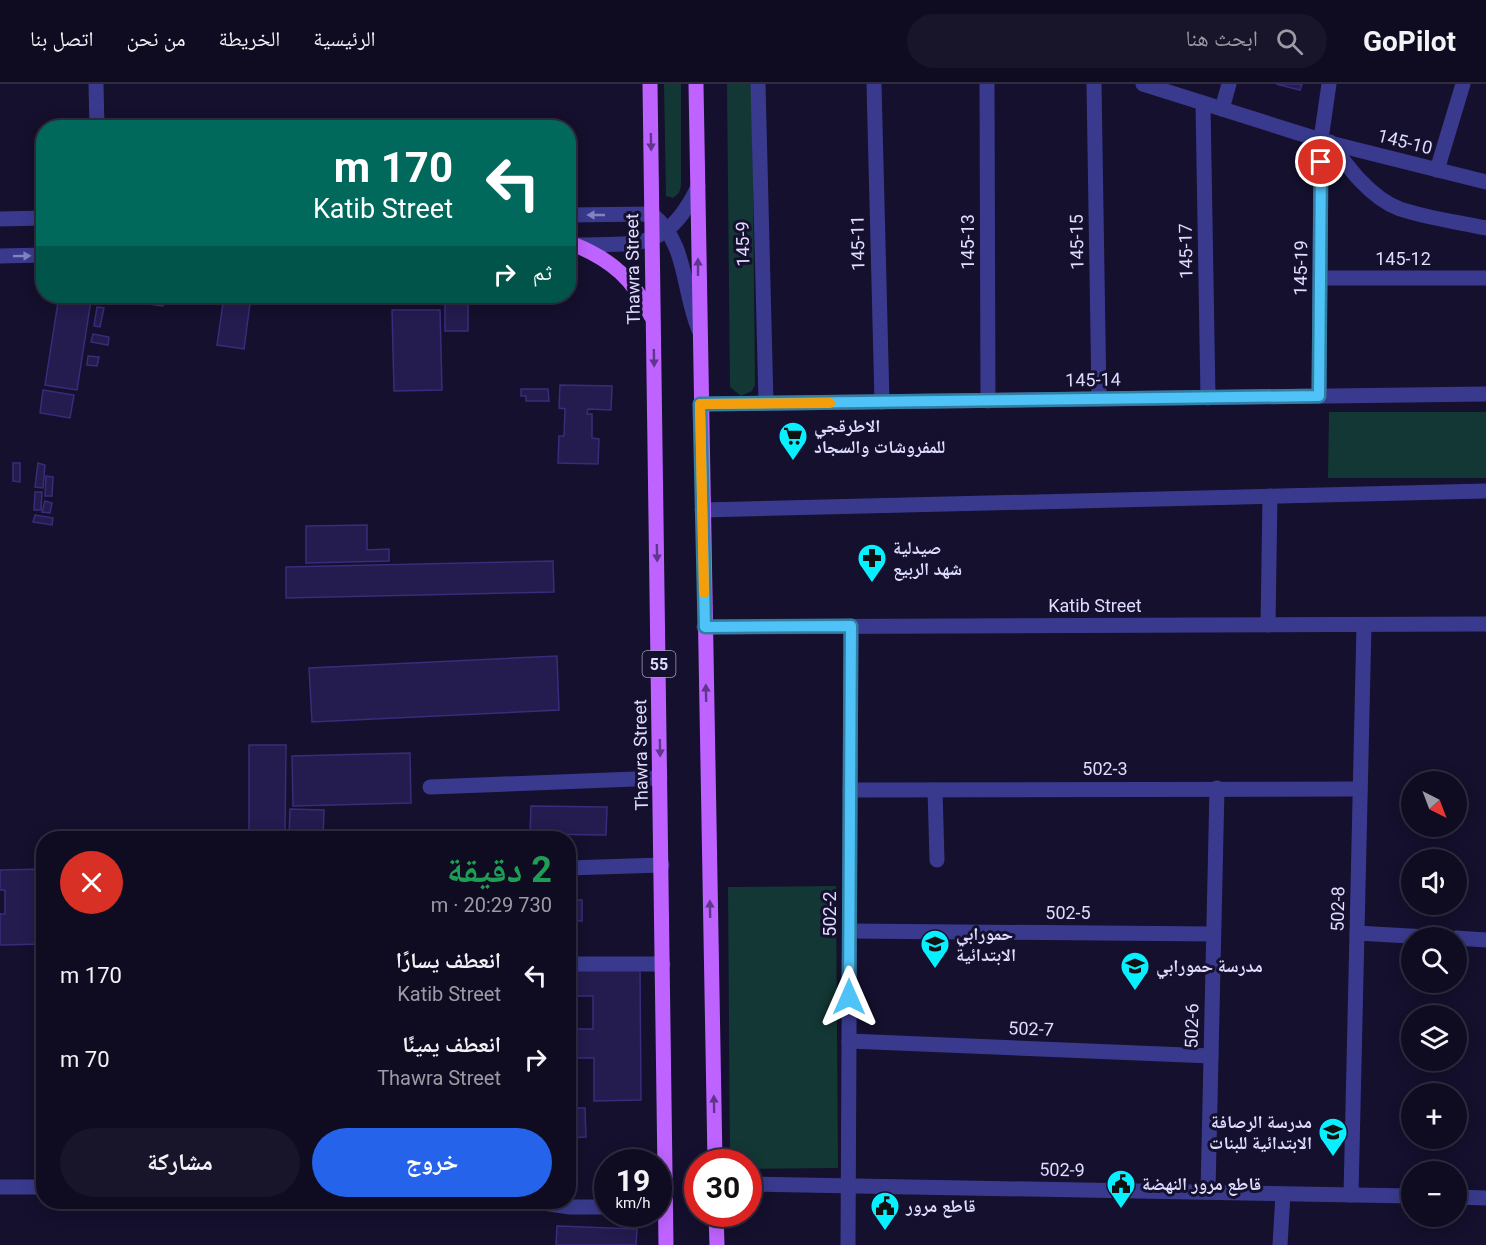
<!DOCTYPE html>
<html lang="ar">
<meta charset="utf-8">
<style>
:root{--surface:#0f0c22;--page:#18152a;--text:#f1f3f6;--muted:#9b9ba5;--line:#2f2c40;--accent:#2563eb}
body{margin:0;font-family:Roboto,"Noto Naskh Arabic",sans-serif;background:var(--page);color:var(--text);direction:rtl;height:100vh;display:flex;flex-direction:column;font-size:22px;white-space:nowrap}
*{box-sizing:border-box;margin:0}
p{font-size:20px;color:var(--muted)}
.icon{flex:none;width:33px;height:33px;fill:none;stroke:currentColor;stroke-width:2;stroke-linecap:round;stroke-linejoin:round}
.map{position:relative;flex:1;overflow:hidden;direction:ltr}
.sheet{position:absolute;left:36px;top:747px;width:540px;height:378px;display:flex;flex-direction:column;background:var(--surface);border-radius:24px;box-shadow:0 3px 15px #0003,0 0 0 2px var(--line);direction:rtl}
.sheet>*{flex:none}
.banner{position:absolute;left:36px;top:36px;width:540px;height:183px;border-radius:24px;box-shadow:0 3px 15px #0003,0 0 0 2px var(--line);direction:rtl;background:#00695c;color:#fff;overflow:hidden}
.needle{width:39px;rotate:138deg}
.tools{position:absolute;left:1401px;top:687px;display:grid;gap:12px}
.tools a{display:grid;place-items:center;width:66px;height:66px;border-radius:50%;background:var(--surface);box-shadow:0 3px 15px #0003,0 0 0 2px var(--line);font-size:30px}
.speed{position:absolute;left:594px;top:1065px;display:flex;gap:12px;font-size:30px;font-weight:700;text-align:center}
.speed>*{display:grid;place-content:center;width:78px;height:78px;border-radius:50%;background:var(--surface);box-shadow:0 3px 15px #0003,0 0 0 2px var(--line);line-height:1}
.speed small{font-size:15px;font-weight:400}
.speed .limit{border:9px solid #d22;background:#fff;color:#111}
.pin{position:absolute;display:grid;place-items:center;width:51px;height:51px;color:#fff;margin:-26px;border:3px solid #fff;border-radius:50%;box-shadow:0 2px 6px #0007}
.me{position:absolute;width:66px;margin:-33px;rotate:0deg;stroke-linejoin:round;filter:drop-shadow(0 0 4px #0008)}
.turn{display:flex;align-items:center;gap:21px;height:126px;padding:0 24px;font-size:27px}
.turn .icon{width:78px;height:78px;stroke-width:2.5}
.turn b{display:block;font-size:42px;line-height:51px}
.then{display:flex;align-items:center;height:57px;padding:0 24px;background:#0003;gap:12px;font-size:22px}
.round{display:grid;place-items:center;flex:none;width:63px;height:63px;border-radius:32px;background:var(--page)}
.head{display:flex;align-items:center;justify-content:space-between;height:102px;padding:0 24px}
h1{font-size:36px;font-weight:700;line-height:45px;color:#1e9e55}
.button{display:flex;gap:12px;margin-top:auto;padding:12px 24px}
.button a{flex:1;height:69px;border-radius:36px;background:var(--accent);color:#fff;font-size:24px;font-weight:700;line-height:69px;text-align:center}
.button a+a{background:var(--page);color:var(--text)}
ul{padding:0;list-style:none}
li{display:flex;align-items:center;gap:18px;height:84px;padding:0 24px}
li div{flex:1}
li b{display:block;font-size:22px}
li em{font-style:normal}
header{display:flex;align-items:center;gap:36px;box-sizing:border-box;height:84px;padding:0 30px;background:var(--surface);border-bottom:2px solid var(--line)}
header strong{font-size:28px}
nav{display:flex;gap:33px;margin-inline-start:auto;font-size:21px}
.search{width:420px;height:54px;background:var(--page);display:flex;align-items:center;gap:15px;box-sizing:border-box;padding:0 21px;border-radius:33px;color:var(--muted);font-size:22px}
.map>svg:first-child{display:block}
.green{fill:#133734}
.building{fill:#241b4e;stroke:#392c7b;stroke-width:1.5}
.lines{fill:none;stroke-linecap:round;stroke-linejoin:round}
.minor{stroke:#393a8d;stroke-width:15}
.major{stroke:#be63ff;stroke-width:15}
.oneway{fill:#60358c}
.oneway2{fill:#8383c0}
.route-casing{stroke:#337fa1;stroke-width:15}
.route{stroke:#4fc3f7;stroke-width:10}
.slow{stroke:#f59e0b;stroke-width:10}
.labels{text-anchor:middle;stroke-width:6;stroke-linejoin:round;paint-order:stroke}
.shield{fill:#14102d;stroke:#a19fc0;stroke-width:1.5}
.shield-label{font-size:16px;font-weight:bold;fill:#dedcff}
.street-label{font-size:18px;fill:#dedcff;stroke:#14102d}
.poi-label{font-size:18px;font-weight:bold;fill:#dedcff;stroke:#14102d;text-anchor:start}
</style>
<header>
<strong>GoPilot</strong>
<div class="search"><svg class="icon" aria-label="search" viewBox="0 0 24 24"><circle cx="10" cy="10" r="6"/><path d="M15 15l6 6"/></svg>ابحث هنا</div>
<nav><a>الرئيسية</a><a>الخريطة</a><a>من نحن</a><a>اتصل بنا</a></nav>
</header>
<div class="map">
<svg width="1486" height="1161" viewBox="0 0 1486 1161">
<rect width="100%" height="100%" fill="#14102d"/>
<g class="green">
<path d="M664,0H681V102L679,109L673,114L666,112Z"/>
<path d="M727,0H752L755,301L752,307L741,312L730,303Z"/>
<path d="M1329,328H1486V394H1328Z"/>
<path d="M836,802L838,1084L749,1085L748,1078H730L728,803Z"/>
</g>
<g class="building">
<path d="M1276,0H1302L1300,6Z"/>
<path d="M59,212L91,216L77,306L45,301Z"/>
<path d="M148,212H163V222L148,220Z"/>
<path d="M224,212H251L244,265L217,261Z"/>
<path d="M290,212H302V219L290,218Z"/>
<rect x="445" y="218" width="23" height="29"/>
<path d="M97,223L104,224L100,243L94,242Z"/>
<path d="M392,226H440L442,306L394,307Z"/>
<path d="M93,250L109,253L108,261L91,258Z"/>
<path d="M88,272L99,273L97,282L87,281Z"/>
<path d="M560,301L612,302L611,326L588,325L587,330H592V354L599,355L598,380L558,379L559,352H564L565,325L559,324Z"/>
<path d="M521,305H548L549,317H526V312H521Z"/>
<path d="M43,306L74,311L70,334L40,329Z"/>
<path d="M13,379H20V398L13,397Z"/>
<path d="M38,379L45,381L43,404L35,403Z"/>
<path d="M46,392L53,393L52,412H45Z"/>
<path d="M35,408H42L41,426H34Z"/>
<path d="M45,417L52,419L50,429L42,428Z"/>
<path d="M35,431L53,434L52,441L33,438Z"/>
<path d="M367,441V466L389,465V477L306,479V442Z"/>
<path d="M553,477L554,508L286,514V483Z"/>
<path d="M557,572L559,626L312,638L309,584Z"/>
<path d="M249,661H286L285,749H249Z"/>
<path d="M410,669L411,719L293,722L292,672Z"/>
<path d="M531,722L607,723L606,751L530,750Z"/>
<path d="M290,725L324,726L323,754H289Z"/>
<path d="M44,785V860L0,861V830H5V806H0V786Z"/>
<path d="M568,816H582V837L568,836Z"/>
<path d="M640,883L641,1016L594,1017V974H575V945H593V912H568V884Z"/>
<path d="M568,1024H585L586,1053L568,1054Z"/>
<path d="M373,1118H418V1122L373,1123Z"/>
<path d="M557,1142L637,1145L636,1161H556Z"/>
</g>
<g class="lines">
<g class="minor">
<path d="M96,0L97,44"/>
<path d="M758,0L766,319"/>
<path d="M874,0L882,318"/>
<path d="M987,0L988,317"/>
<path d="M1094,0L1099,315"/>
<path d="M1143,0L1330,59L1486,98"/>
<path d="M1203,19L1208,314"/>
<path d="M1222,25L1229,0"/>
<path d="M1330,58C1347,82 1370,114 1400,125C1427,134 1458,138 1486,144"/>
<path d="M1437,86L1463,0"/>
<path d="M568,131L652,130C688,160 682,206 699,246"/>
<path d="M0,135L44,134"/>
<path d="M571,161C637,159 666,169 698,103"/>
<path d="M0,172L44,171"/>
<path d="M1320,194H1486"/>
<path d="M1319,312L1321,55L1329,0"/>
<path d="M700,320L1486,310"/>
<path d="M702,426L1486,407"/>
<path d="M1268,541L1270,412"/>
<path d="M704,543L1486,540"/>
<path d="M430,703L660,694"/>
<path d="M850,706L1360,705"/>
<path d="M935,706L937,776"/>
<path d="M568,784L662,781"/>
<path d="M850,847L1213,850"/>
<path d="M1357,849L1444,854"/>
<path d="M1456,854L1486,856"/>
<path d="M568,880H663"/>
<path d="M849,957L1211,972"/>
<path d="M748,1100L1412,1112"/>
<path d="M0,1103H44"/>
<path d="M1208,1108L1217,704"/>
<path d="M1351,1111L1364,541"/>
<path d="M1456,1113L1486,1114"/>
<path d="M536,1118L570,1123H608"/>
<path d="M848,1161L851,542"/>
<path d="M1280,1161L1283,1110"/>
</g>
<g class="major">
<path d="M650,0L666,1161"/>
<path d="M696,0L715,1078"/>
<path d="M575,161C612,176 634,196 651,232"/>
<path d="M716,1130L717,1161"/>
</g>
</g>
<defs><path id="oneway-solid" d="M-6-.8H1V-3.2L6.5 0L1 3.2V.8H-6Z" transform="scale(1.5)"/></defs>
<g class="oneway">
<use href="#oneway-solid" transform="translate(651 58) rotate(89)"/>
<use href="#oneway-solid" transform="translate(698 183) rotate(-90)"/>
<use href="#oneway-solid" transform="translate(654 274) rotate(89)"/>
<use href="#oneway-solid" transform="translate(657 469) rotate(89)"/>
<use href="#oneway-solid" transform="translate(706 609) rotate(-91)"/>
<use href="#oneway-solid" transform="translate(660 664) rotate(89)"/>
<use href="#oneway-solid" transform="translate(710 825) rotate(-91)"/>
<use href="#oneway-solid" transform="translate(714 1020) rotate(-91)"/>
</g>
<g class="oneway2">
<use href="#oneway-solid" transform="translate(596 131) rotate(180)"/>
<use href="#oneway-solid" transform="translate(22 172) rotate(-1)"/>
</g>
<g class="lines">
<g class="route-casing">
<path id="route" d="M849,913L851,542L705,543L700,320L1319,312L1321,78"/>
</g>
<use href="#route" class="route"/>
<path class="slow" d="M704,509L700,320L830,319"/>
</g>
<defs>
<g id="supermarket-pin" transform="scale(1.5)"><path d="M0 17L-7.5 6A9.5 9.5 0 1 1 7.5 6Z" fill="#08f0ff" stroke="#14102d"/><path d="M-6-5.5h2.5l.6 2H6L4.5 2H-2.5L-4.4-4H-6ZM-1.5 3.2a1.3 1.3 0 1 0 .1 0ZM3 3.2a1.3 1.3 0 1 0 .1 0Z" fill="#111"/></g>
<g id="pharmacy-pin" transform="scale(1.5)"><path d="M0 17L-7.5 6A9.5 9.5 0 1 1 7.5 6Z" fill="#08f0ff" stroke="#14102d"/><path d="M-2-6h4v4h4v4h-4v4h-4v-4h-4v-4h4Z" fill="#111"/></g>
<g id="school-pin" transform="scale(1.5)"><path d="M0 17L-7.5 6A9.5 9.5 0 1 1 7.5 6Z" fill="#08f0ff" stroke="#14102d"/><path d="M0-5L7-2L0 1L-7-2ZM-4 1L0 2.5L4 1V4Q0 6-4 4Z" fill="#111"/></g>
<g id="civic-pin" transform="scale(1.5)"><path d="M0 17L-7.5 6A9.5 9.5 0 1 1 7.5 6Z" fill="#08f0ff" stroke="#14102d"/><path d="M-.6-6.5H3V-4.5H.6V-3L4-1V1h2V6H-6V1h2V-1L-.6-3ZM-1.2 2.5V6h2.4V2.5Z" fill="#111"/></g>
</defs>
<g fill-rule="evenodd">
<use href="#supermarket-pin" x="793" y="352"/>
<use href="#pharmacy-pin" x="872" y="474"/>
<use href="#school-pin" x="935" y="860"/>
<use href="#school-pin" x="1135" y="882"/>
<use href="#school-pin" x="1333" y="1048"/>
<use href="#civic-pin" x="1121" y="1100"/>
<use href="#civic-pin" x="885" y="1122"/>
</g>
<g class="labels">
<rect class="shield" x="642.5" y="567" width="33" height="26" rx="4.5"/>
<g class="shield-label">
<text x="659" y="586">55</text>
</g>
<g class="street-label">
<text transform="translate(1405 58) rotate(14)" y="6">145-10</text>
<text transform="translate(968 158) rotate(-90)" y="6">145-13</text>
<text transform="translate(1077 158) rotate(-91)" y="6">145-15</text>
<text transform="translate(858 159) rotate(-91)" y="6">145-11</text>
<text transform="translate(743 160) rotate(-91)" y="6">145-9</text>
<text transform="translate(1186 167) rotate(-91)" y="6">145-17</text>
<text x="1403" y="181">145-12</text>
<text transform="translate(1301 184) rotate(-89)" y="6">145-19</text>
<text transform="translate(633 185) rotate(-91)" y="6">Thawra Street</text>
<text transform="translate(1093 296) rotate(-1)" y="6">145-14</text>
<text x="1095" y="528">Katib Street</text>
<text transform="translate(641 671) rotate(-91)" y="6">Thawra Street</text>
<text x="1105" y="691">502-3</text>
<text transform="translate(1338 825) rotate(-89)" y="6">502-8</text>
<text x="1068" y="835">502-5</text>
<text transform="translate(830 830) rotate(-90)" y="6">502-2</text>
<text transform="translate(1192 942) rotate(-89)" y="6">502-6</text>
<text transform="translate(1031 945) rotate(2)" y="6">502-7</text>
<text transform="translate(1062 1086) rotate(1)" y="6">502-9</text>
</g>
<g class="poi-label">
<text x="814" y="348">الاطرقجي<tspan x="814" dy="21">للمفروشات والسجاد</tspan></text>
<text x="893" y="470">صيدلية<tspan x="893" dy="21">شهد الربيع</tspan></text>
<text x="956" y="856">حمورابي<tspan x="956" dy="21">الابتدائية</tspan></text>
<text x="1156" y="888">مدرسة حمورابي</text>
<text x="1312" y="1044" text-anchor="end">مدرسة الرصافة<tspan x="1312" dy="21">الابتدائية للبنات</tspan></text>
<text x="1142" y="1106">قاطع مرور النهضة</text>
<text x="906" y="1128">قاطع مرور</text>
</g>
</g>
</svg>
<div class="tools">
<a><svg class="needle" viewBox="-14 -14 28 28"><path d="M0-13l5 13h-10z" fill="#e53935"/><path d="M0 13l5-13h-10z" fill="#9b9ba5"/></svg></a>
<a><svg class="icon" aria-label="sound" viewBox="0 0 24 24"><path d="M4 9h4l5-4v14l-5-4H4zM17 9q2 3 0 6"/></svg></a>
<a><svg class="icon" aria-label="search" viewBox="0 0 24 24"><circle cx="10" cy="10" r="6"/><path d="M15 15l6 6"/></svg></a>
<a><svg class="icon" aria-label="layers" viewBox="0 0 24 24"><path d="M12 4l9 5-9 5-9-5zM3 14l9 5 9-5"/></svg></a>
<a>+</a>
<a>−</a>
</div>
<div class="speed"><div>19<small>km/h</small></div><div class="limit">30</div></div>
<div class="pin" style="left:1321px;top:78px;background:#d93025"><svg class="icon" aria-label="arrive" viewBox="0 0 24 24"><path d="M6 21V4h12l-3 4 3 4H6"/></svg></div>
<svg class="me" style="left:849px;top:913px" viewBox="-20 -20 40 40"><path d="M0-17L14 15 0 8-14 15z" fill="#4fc3f7" stroke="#fff" stroke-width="4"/></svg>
<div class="banner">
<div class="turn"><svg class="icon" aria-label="left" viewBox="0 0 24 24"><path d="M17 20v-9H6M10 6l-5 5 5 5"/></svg><div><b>170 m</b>Katib Street</div></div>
<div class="then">ثم<svg class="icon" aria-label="right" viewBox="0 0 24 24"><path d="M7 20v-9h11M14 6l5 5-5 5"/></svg></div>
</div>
<section class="sheet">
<div class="head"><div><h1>2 دقيقة</h1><p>730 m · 20:29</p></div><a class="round" style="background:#d93025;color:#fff"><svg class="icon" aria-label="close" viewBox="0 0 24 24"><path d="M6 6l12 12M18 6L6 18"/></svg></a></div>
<ul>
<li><svg class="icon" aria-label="left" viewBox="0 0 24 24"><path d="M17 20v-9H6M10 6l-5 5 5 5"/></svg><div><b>انعطف يسارًا</b><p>Katib Street</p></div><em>170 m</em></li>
<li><svg class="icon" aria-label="right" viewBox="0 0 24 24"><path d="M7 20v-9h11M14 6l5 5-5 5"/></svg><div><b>انعطف يمينًا</b><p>Thawra Street</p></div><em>70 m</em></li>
</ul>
<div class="button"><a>خروج</a><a>مشاركة</a></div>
</section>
</div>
